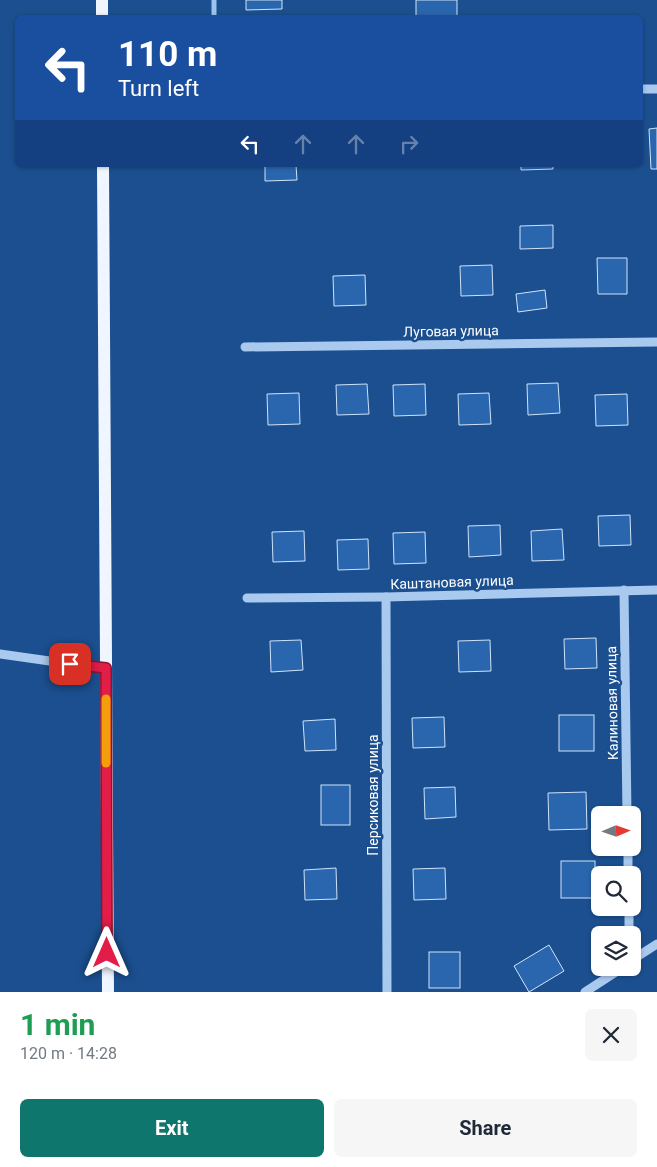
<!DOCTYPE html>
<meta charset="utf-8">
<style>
:root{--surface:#fff;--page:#f6f6f7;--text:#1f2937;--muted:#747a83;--accent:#0f766e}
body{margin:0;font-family:Roboto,sans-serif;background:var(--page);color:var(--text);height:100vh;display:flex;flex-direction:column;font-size:19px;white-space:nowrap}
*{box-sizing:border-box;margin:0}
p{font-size:16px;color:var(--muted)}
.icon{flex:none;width:28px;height:28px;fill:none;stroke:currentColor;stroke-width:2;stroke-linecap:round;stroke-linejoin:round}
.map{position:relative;height:992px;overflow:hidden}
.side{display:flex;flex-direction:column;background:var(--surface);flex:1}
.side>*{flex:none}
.banner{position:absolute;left:15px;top:15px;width:628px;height:152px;border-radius:8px;box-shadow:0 1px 4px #0004;background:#1a4fa0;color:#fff;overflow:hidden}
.needle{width:32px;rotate:88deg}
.tools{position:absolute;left:591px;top:806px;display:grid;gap:10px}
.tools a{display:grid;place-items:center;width:50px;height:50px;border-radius:8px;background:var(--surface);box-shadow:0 1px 4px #0004;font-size:25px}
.pin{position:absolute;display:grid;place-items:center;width:42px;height:42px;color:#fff;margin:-21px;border-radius:10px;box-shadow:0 2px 8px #0006}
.me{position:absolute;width:55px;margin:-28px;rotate:0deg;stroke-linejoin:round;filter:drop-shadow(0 0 4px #0008)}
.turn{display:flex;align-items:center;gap:18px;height:105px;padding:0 20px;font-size:22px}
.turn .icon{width:65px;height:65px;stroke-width:2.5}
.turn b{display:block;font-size:35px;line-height:42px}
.lanes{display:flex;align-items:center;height:48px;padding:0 20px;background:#0003;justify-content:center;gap:25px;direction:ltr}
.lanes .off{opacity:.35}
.round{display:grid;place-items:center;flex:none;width:52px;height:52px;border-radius:8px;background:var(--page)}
.headline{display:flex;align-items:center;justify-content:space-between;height:85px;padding:0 20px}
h1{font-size:30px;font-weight:700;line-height:38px;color:#1e9e55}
.button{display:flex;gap:10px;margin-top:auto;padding:10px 20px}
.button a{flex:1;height:58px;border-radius:8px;background:var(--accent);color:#fff;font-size:20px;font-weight:700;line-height:58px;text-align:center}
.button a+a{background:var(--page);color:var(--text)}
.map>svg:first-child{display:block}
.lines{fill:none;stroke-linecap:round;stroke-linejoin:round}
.stream{stroke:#9cc4f0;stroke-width:5}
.building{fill:#2a66ad;stroke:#cfe3fa}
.minor{stroke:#a9c9ee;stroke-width:9}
.major{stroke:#f0f6ff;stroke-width:12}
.route-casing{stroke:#92132f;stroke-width:12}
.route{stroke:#e11d48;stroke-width:9}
.slow{stroke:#f59e0b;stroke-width:9}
.labels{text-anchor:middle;stroke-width:5;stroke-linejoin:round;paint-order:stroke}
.street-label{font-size:14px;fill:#fff;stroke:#1b4f8f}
</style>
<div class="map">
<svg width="657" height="992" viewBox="0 0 657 992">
<rect width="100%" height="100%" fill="#1b4f8f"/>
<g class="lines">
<path class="stream" d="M214,0V18"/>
</g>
<g class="building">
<path d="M246,0H282V9L246,10Z"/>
<rect x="416" y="0" width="41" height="18"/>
<path d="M657,128V169H651L649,129Z"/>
<path d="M265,165H296L297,180L265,181Z"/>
<path d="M521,165H553V169L521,170Z"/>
<path d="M553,225V248L520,249V226Z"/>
<path d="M597,258H627V294H598Z"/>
<path d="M492,265L493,295L461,296L460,266Z"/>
<path d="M365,275L366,305L334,306L333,276Z"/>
<path d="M545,290L547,308L518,312L516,294Z"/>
<path d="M558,383L560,413L528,415L527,384Z"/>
<path d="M367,384L369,414L337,415L336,385Z"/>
<path d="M425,384L426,415L394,416L393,385Z"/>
<path d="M299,393L300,424L268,425L267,394Z"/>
<path d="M489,393L491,424L459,425L458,394Z"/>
<path d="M627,394L628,425L596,426L595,395Z"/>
<path d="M630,515L631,545L599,546L598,516Z"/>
<path d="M500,525L501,555L469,557L468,526Z"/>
<path d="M562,529L564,560L532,561L531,531Z"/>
<path d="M304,531L305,561L273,562L272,532Z"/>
<path d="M425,532L426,563L394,564L393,533Z"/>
<path d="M368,539L369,569L338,570L337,540Z"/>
<path d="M596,638L597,668L565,669L564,639Z"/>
<path d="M301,640L303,670L271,672L270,641Z"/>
<path d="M490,640L491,671L459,672L458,641Z"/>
<rect x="559" y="715" width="35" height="36"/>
<path d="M444,717L445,747L413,748L412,718Z"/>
<path d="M335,719L336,750L305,751L303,721Z"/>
<rect x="321" y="785" width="29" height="40"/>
<path d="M455,787L456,817L425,819L424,788Z"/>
<path d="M586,792L587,829L549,830L548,793Z"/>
<rect x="561" y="861" width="34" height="37"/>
<path d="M336,868L337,899L305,900L304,870Z"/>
<path d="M445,868L446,899L414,900L413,869Z"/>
<path d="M549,945L564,971L529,992L514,966Z"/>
<rect x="429" y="952" width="31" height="36"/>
</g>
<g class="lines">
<g class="minor">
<path d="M640,89H657"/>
<path d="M245,347L657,342"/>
<path d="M624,590L627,815"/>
<path d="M386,597L387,992"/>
<path d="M247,598L386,597L657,590"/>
<path d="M0,654L106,669"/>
<path d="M628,848V875"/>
<path d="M629,908V935"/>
<path d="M632,960L657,944"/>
<path d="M585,992L622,968"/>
</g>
<g class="major">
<path d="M102,0V18"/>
<path d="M103,165L108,992"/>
</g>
</g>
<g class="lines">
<g class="route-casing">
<path id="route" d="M70,664L106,668L107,953"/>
</g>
<use href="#route" class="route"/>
<path class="slow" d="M106,699V763"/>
</g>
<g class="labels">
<g class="street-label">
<text transform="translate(451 331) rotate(-1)" y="5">Луговая улица</text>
<text transform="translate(452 582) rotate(-2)" y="5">Каштановая улица</text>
<text transform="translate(612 703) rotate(-91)" y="5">Калиновая улица</text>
<text transform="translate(373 795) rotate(-90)" y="5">Персиковая улица</text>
</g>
</g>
</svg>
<div class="tools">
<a><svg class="needle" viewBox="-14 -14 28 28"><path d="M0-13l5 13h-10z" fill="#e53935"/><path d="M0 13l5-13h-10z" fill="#747a83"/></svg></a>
<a><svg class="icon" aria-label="search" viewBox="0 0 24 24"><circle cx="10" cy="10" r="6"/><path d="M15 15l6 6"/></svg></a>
<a><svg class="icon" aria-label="layers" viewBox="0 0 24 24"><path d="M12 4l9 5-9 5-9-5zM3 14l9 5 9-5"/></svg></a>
</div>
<div class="pin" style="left:70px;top:664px;background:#d93025"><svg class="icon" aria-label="arrive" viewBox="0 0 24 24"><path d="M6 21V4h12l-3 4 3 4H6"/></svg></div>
<svg class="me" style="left:107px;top:953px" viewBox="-20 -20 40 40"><path d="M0-17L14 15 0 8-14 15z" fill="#e11d48" stroke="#fff" stroke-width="4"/></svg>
<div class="banner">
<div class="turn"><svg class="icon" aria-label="left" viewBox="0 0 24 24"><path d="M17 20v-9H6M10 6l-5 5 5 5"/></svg><div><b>110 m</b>Turn left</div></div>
<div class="lanes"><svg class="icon" aria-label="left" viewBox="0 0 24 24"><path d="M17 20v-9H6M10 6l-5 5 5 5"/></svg><svg class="icon off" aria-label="ahead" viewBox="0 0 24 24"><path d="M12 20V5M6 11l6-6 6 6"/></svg><svg class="icon off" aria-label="ahead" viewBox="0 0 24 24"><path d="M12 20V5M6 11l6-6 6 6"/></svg><svg class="icon off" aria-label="right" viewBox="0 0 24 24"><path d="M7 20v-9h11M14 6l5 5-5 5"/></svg></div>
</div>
</div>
<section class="side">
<div class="headline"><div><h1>1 min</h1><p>120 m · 14:28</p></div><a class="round"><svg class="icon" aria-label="close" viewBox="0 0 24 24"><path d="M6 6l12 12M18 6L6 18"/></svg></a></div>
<div class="button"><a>Exit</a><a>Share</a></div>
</section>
